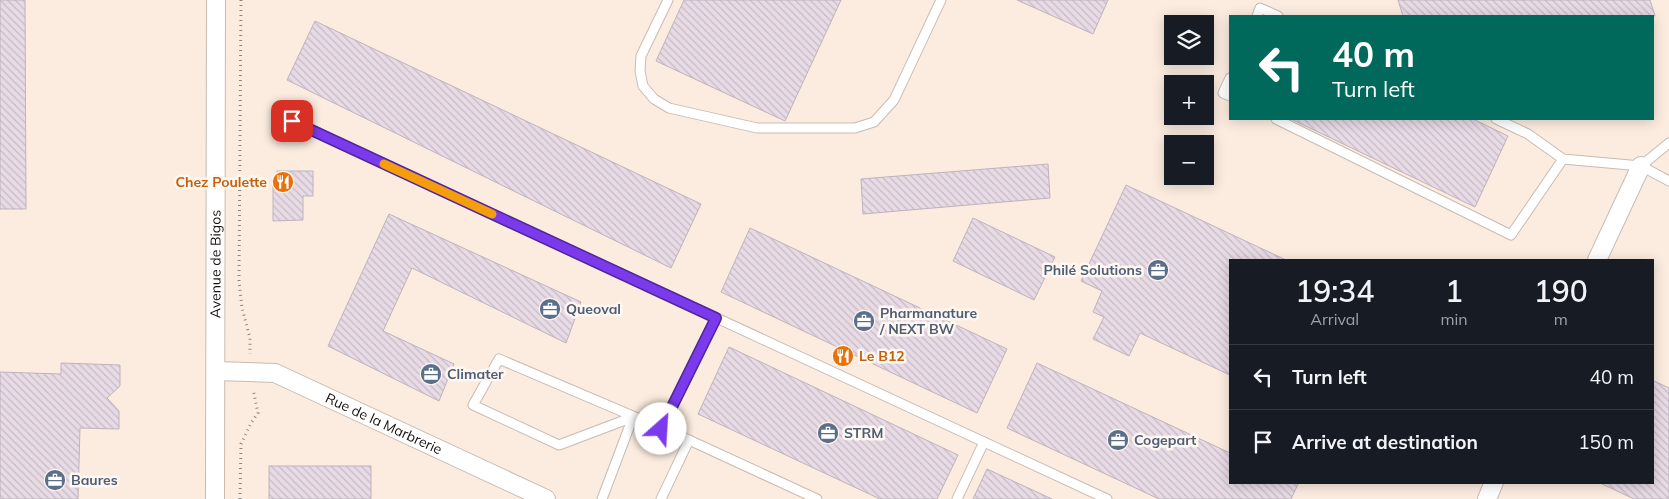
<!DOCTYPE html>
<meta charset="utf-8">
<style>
:root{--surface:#171b24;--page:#20242c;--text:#f1f3f6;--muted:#9ea1a6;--line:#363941}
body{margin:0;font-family:Mulish,sans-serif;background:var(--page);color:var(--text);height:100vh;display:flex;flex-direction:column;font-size:19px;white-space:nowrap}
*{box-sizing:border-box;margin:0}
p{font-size:16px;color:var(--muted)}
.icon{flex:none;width:28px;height:28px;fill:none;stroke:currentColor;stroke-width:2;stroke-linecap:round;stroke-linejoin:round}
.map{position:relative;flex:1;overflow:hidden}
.sheet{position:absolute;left:1229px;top:259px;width:425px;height:225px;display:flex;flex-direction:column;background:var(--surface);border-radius:0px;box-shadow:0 2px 12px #0003}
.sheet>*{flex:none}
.guide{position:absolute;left:1229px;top:15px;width:425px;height:105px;border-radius:0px;box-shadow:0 2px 12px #0003;background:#00695c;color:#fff;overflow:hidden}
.buttons{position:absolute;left:1164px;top:15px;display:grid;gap:10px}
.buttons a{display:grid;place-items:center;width:50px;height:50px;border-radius:0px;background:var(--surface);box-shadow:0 2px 12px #0003;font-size:25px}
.pin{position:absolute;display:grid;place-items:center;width:42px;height:42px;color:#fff;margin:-21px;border-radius:10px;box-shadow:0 2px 8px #0006}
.me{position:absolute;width:55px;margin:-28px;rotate:26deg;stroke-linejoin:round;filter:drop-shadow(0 0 4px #0008)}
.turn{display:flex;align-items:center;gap:18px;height:105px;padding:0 20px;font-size:22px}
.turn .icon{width:65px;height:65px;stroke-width:2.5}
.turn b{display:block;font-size:35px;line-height:42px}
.eta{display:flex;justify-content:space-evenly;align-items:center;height:85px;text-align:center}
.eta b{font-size:30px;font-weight:600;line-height:35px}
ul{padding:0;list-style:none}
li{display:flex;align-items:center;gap:15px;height:65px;padding:0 20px;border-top:1px solid var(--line)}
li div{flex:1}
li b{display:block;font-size:19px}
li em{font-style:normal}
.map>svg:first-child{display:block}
.built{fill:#fcece0;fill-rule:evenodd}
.building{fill:url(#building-back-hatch);stroke:#beb2bc}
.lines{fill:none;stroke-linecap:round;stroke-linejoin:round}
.service-casing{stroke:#c8bbb1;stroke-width:11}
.minor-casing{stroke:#c8bbb1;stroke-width:20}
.path{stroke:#8d8782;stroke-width:3;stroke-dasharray:1 4;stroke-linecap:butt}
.service{stroke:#fff;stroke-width:9}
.minor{stroke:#fff;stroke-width:18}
.route-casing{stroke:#51269a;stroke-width:12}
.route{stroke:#7c3aed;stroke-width:9}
.slow{stroke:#f59e0b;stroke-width:9}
.labels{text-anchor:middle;stroke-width:5;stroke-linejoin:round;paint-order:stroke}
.food-label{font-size:14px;font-weight:bold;fill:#c56008;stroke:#fff7f1;text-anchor:end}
.street-label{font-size:14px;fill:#17120f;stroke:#fff7f1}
.service-label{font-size:14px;font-weight:bold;fill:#4e5e75;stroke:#fff7f1;text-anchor:start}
</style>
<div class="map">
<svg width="1669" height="499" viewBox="0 0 1669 499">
<defs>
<pattern id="building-back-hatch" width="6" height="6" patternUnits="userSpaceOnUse" patternTransform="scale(1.25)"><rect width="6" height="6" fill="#e8dbe6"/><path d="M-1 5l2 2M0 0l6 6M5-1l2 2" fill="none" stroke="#c6bbc4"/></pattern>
</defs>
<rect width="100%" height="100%" fill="#fff7f1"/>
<path class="built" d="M0,0H1669V499H0ZM1230,16H1652V119H1230ZM1172,24H1205V56H1172ZM1172,84H1205V116H1172ZM1172,144H1205V176H1172ZM1230,260H1652V482H1230Z"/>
<g class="building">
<path d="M0,0H25L26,209H0Z"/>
<path d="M684,0H841L785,121L656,61Z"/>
<path d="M1017,0H1108L1093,34Z"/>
<path d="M1398,0H1650L1655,16H1403Z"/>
<path d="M315,21L701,204L671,268L287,80Z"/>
<path d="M1291,119H1473L1508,136L1475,207Z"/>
<path d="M1048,164L1050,198L863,214L861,179Z"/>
<path d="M277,171H313V196H303V220L273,221V183H277Z"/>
<path d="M1126,185L1286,260H1230V375L1140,333L1129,356L1093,339L1104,317L1093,312L1102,291L1081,281Z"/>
<path d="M389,214L581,302L566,343L412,268L383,331L454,364L439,401L328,346Z"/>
<path d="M973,218L1055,257L1034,300L953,261Z"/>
<path d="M750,228L1007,349L977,413L721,292Z"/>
<path d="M729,347L958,455L937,499H880L698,414Z"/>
<path d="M61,363L120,365V386L107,398L119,411V429L80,428L78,499H0V372L61,374Z"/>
<path d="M1037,363L1230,453V482H1299L1291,499H1159L1007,428Z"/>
<path d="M1652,380L1669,388V499H1634L1598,482H1652Z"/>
<rect x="269" y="466" width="102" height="33"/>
<path d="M987,469L1052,499H973Z"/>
</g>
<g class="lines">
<g class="service-casing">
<g id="service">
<path d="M668,0L641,56L640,71L643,86L654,99L669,108L757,128H855L874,122L894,100L941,0"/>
<path d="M1257,16L1260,8L1278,16"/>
<path d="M1230,78L1223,93L1230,96"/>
<path d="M1276,119L1511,235L1563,159"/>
<path d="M1496,119L1528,134L1563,159L1641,166L1669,181"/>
<path d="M292,121L1107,499"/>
<path d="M1641,166L1669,143"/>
<path d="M633,417L559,445L473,405L499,359L689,440L817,499"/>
<path d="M661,429L716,318"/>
<path d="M602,499L633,417"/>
<path d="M661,499L689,440"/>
<path d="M957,499L984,442"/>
</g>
</g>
<g class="minor-casing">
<g id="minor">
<path d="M1597,260L1641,166"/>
<path id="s1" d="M216,371L275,373L546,499"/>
<path id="s2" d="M215,499L216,0"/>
<path d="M1487,499L1494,482"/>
</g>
</g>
<g class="path">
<path d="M241,0L239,281L242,308L250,338V354"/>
<path d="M240,499L241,444L251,423L258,413L253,389"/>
</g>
<use href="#service" class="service"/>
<use href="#minor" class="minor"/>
</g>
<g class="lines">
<g class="route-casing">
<path id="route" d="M292,121L716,318L661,429"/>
</g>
<use href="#route" class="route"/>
<path class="slow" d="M384,164L492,214"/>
</g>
<defs>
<g id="restaurant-disc" transform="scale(1.125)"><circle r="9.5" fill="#e8710a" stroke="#fff7f1"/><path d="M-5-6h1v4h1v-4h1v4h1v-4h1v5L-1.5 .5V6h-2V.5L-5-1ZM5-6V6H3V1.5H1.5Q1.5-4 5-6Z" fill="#fff"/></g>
<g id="office-disc" transform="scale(1.125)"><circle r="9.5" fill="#5c6f8a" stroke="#fff7f1"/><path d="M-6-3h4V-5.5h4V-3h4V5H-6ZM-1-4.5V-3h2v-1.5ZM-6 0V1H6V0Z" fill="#fff"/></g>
</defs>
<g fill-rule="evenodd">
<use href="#restaurant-disc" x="283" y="182"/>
<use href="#office-disc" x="1158" y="270"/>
<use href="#office-disc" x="550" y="309"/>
<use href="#office-disc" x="864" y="321"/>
<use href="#restaurant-disc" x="843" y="356"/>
<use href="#office-disc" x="431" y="374"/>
<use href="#office-disc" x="828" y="433"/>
<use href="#office-disc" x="1118" y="440"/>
<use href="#office-disc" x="55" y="480"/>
</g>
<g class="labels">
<g class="food-label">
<text x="267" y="187">Chez Poulette</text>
<text x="859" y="361" text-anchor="start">Le B12</text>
</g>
<g class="street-label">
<text dy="5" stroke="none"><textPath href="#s2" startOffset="235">Avenue de Bigos</textPath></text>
<text dy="5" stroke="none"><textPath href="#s1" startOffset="179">Rue de la Marbrerie</textPath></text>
</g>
<g class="service-label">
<text x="1142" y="275" text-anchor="end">Philé Solutions</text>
<text x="566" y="314">Queoval</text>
<text x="880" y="318">Pharmanature<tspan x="880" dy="16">/ NEXT BW</tspan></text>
<text x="447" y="379">Climater</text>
<text x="844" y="438">STRM</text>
<text x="1134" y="445">Cogepart</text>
<text x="71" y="485">Baures</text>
</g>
</g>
</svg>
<div class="buttons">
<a><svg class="icon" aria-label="layers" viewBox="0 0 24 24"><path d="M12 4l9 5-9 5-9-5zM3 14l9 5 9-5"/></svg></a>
<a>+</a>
<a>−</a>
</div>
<div class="pin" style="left:292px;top:121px;background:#d93025"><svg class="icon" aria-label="arrive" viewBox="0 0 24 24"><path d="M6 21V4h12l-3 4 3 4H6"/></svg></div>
<svg class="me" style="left:661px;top:429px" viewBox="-20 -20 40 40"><circle r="19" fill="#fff"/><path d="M0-13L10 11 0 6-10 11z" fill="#7c3aed"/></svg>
<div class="guide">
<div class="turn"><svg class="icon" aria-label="left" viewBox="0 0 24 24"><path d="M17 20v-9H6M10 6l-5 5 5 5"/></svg><div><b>40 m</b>Turn left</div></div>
</div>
<section class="sheet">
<div class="eta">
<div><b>19:34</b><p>Arrival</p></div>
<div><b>1</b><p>min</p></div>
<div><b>190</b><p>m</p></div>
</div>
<ul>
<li><svg class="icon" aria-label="left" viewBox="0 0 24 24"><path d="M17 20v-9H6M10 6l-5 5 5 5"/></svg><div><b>Turn left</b></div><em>40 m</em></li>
<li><svg class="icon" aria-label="arrive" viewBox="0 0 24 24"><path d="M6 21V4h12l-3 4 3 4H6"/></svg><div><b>Arrive at destination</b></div><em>150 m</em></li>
</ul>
</section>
</div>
